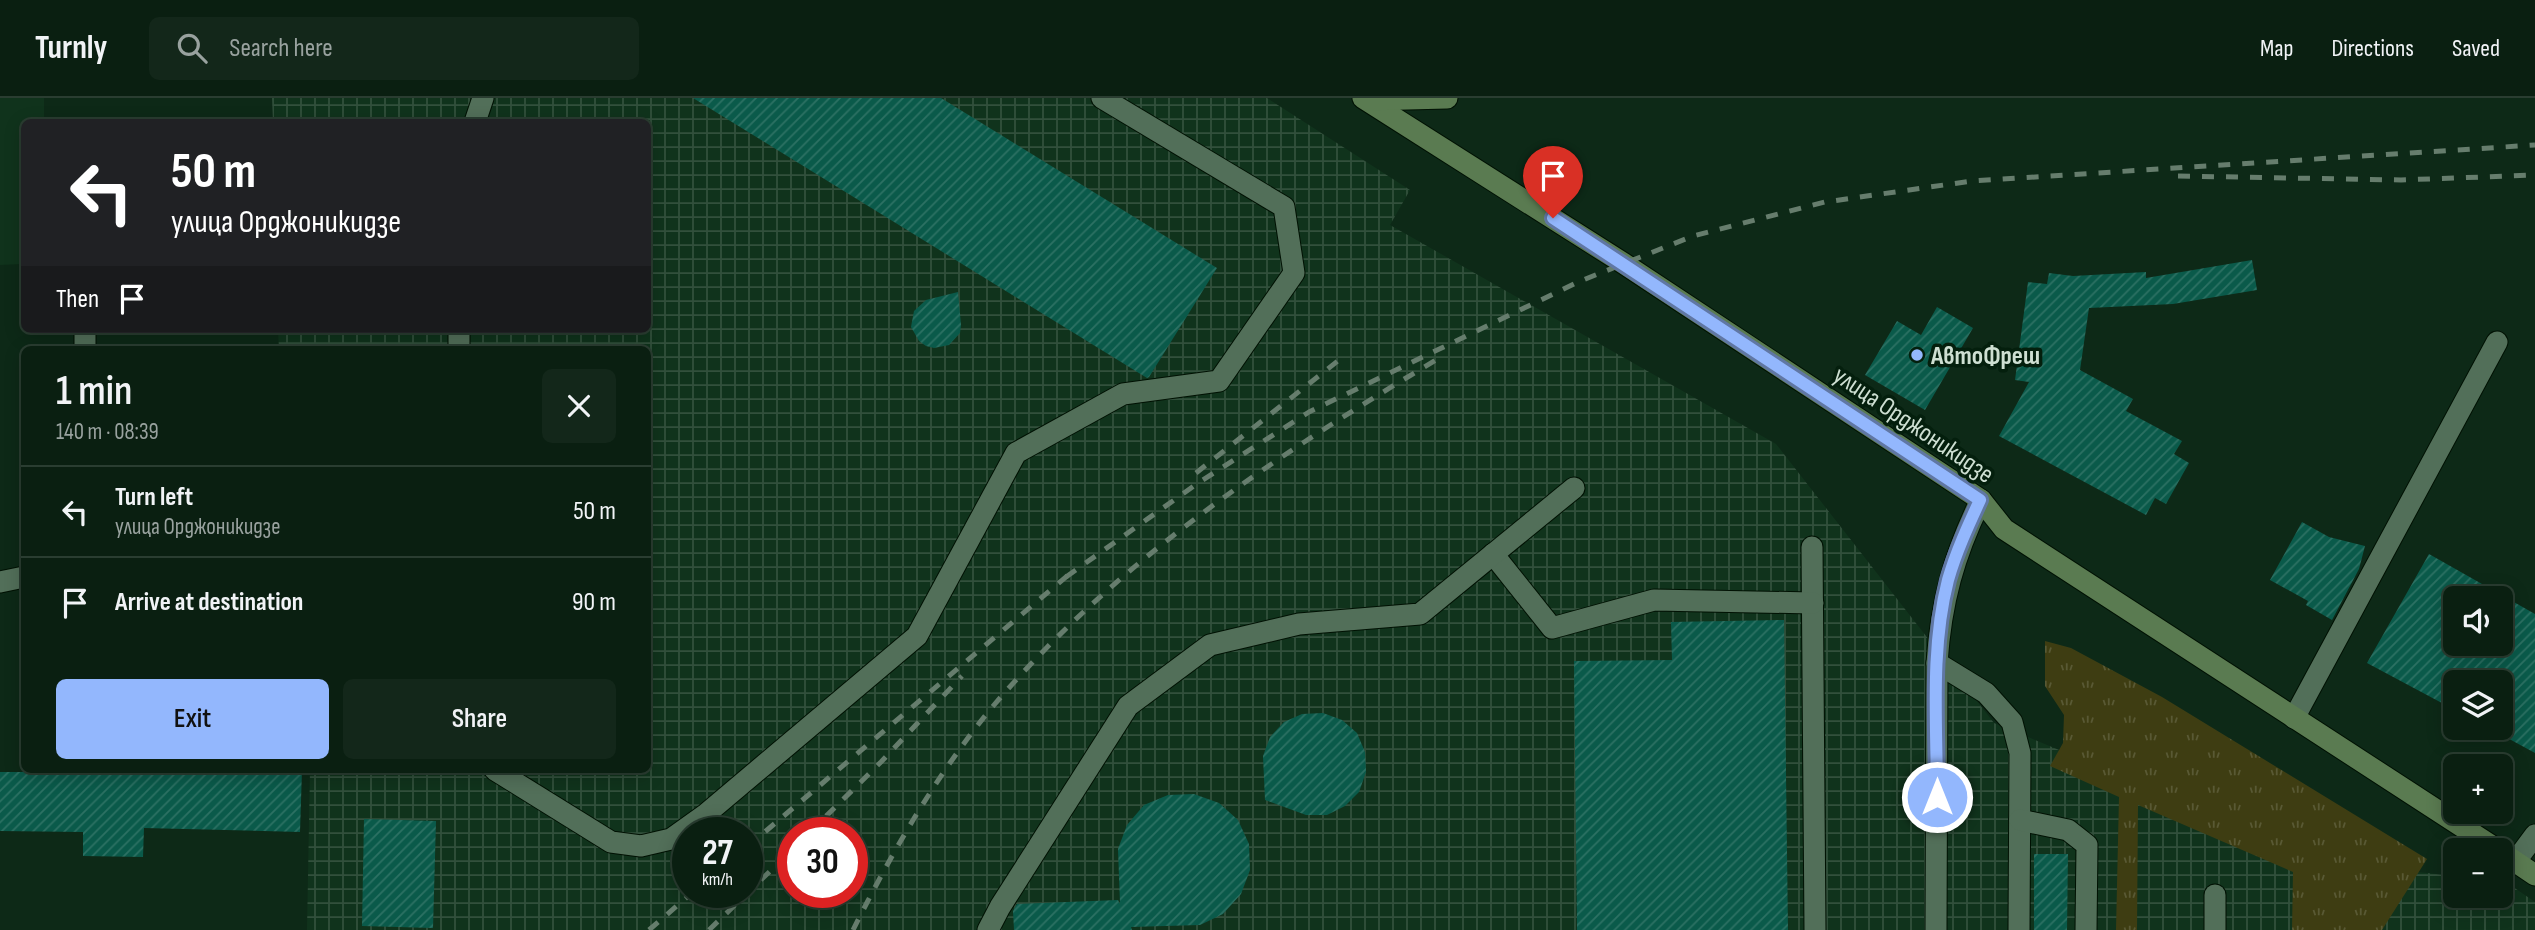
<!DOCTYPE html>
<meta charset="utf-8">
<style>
:root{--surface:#0a1f11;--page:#13271a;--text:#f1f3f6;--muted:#99a29f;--line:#2a3d31;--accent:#93b7fd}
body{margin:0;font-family:"Sofia Sans Condensed",sans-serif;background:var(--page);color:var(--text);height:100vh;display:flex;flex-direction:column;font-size:26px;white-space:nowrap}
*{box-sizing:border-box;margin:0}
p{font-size:23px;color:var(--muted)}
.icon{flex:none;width:38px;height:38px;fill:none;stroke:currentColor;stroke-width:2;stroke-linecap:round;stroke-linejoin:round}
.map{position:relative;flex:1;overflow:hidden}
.side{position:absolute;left:21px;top:248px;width:630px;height:427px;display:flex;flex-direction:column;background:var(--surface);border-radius:10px;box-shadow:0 4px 18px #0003,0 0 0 2px var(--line)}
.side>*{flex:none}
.hud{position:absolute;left:21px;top:21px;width:630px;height:214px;border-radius:10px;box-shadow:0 4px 18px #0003,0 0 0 2px var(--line);background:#202124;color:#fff;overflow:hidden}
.buttons{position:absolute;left:2443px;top:488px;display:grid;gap:14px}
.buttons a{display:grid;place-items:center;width:70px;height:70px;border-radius:10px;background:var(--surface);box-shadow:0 4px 18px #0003,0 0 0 2px var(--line);font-size:35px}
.speed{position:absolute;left:672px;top:719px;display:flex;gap:14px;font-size:35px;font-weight:700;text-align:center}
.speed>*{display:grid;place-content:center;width:91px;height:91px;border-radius:50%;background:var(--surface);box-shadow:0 4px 18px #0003,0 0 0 2px var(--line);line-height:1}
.speed small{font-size:18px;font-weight:400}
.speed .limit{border:10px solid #d22;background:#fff;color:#111}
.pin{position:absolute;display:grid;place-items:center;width:60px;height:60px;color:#fff;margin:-72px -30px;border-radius:50% 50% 50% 0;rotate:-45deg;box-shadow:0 0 7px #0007}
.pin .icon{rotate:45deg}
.me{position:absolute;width:77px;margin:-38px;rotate:0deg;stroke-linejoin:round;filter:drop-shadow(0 0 5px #0008)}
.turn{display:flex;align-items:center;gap:24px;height:147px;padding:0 35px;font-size:32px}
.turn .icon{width:91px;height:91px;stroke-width:2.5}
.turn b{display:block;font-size:49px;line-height:60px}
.then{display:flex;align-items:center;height:66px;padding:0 35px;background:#0003;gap:14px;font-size:26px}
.round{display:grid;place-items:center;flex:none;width:74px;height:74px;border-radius:10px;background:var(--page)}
.overview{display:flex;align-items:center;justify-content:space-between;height:119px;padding:0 35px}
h1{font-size:42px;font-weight:600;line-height:52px}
.primary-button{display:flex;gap:14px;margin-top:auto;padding:14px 35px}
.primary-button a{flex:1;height:80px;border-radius:10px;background:var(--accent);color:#111;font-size:28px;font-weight:600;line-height:80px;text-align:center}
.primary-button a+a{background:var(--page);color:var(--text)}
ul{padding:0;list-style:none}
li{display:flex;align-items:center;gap:21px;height:91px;padding:0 35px;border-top:2px solid var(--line)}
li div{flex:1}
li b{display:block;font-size:26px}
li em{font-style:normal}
header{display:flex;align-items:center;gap:42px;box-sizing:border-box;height:98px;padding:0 35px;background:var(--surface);border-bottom:2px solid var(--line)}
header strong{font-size:33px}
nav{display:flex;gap:38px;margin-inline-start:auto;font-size:24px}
.search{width:490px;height:63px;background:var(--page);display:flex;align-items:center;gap:18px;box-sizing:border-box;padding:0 24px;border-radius:10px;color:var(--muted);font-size:26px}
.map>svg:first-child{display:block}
.built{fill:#10331c}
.industrial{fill:url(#industrial-grid);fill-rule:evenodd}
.grass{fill:url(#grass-tufts)}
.building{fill:url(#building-hatch);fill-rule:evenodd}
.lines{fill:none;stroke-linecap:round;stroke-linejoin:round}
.lane-casing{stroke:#001103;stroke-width:23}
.street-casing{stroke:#001103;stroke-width:23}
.secondary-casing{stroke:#001103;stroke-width:23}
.lane{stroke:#526f59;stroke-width:21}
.street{stroke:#526f59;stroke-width:21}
.secondary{stroke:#5a7b51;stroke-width:21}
.rail{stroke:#667d6d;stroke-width:5;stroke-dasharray:12 12;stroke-linecap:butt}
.route-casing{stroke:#6077a4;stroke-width:18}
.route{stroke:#93b7fd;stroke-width:12}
.poi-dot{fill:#93b7fd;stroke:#041f0d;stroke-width:2.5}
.labels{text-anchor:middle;stroke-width:7;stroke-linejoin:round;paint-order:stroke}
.poi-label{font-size:26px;font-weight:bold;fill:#cedfd2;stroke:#041f0d;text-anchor:start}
.street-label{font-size:26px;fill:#cedfd2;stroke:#041f0d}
</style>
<header>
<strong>Turnly</strong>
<div class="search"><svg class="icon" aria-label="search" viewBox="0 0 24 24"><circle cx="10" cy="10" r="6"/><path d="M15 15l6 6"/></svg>Search here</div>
<nav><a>Map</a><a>Directions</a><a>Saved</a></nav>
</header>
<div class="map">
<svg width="2535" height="832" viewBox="0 0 2535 832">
<defs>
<pattern id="industrial-grid" width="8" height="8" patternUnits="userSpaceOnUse" patternTransform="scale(1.75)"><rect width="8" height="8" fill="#10331c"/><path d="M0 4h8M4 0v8" fill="none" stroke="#32503c"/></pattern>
<pattern id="grass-tufts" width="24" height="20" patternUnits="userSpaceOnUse" patternTransform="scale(1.75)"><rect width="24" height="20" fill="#3e3d12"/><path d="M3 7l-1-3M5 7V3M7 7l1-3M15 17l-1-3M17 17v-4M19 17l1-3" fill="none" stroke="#595934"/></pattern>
<pattern id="building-hatch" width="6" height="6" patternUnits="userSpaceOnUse" patternTransform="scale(1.75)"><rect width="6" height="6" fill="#0a5a4a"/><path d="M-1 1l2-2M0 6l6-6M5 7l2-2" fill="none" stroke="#2c7163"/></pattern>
</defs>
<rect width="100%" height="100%" fill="#0d2917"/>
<path class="built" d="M0,0H44V24H24V166L0,167Z"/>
<path class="industrial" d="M272,0H1267L1410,92L1390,127L1776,346L1994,625L2332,765L2455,778V798H2501V782H2503L2535,804V832H307L310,672H648V252H279L278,231H648V24H273ZM688,735H747V794H688ZM793,735H852V794H793Z"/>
<path class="grass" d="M2045,543L2071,550L2162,599L2427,761L2382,832H2292L2293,774L2138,707L2137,832H2116L2119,699L2050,668L2063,645L2064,617L2045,588Z"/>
<g class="building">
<path d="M693,0H941L1217,170L1149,279L1147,280Z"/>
<path d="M2252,162L2257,192L2173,206L2089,210L2080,272L2133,301L2126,313L2182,343L2174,356L2189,365L2166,406L2155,400L2146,417L1999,338L2029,284L2015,282L2028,184L2047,186L2049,175L2073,178L2146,174V180Z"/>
<path d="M958,194L961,227L960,235L949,247L934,250L926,248L919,243L911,229L914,213L926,202Z"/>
<path d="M1937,209L1973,230L1925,312L1865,277L1897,223L1921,237Z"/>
<path d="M2302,424L2329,439L2365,448L2359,471L2332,522L2306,507L2308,503L2270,482Z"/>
<path d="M2429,456L2535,516V655L2489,630H2501V584H2455V612L2367,565ZM2455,500H2501V546H2455Z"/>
<path d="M1784,522L1788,832H1577L1574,563L1672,562L1671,524Z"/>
<path d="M1323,615L1342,622L1357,635L1365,654L1366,674L1359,694L1345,708L1327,717H1306L1265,702L1263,658L1270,639L1284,624L1302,616Z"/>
<path d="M84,672H302L300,734L144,730L143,759L83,758V734L0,733V674H84Z"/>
<path d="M1194,696L1219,705L1238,722L1249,746L1250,772L1241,796L1223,816L1200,827L1131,829L1132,832H1014L1013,813L1017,806L1118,802L1120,806L1118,751L1127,727L1144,707L1168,697Z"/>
<path d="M364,721L436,723L433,830L362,828Z"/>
<path d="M2034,756H2068L2067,832H2034Z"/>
</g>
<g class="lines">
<g class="lane-casing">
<g id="lane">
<path d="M475,24L483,0"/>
<path d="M85,252V233L87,231"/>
<path d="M459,252V231"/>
<path d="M1812,449L1815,832"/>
<path d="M1493,456L1552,530L1654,502L1813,505"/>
<path d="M0,484L24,479"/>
<path d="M1937,565L1986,595L2012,624L2020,655L2019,832"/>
<path d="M2294,620L2497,244"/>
<path d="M495,672L611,744L641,748L671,741L706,716L917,538L1016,355L1123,296L1219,283L1294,175L1284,109L1102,0"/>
<path d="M2020,722L2068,732L2087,747L2086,832"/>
<path d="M2515,764L2535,737"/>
<path d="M988,832L1000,809L1128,608L1210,547L1299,526L1420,516L1574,390"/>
<path d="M2215,832V797"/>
</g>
</g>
<g class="street-casing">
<path id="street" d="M1936,832L1937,565C1941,504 1954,457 1981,402"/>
</g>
<g class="secondary-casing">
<g id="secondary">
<path d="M1363,0L1623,165L1981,402L2004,431L2498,752"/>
<path d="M1367,2L1447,0"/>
<path d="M2501,754L2535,777"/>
</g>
</g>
<use href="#lane" class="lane"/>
<use href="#street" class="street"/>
<use href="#secondary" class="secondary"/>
<g class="rail">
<path d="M2178,78L2401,82L2535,77"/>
<path d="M1196,375L1339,262"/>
<path d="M1066,479L1198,385L1309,314L1578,184L1693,138L1825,104L1972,83L2535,47"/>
<path d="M809,735L881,664L962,578"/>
<path d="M747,749L1073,473"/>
<path d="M649,832L693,794"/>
<path d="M709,832L793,751"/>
<path d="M853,832C892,754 938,674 994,607C1117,463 1275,358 1436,262"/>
</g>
</g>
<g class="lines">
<g class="route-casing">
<path id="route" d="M1553,120L1980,402C1968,428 1956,454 1948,482C1930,552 1937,627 1937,699"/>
</g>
<use href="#route" class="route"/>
</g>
<circle class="poi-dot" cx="1917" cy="257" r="7"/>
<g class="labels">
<g class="poi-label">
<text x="1931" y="266">АвтоФреш</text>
</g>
<g class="street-label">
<text transform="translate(1914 326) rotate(34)" y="9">улица Орджоникидзе</text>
</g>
</g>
</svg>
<div class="buttons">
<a><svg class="icon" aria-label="sound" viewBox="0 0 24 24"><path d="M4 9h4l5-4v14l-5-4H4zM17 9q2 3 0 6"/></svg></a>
<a><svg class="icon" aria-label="layers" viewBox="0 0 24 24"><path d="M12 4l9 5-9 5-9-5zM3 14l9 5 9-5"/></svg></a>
<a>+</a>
<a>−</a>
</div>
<div class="speed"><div>27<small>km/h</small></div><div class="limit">30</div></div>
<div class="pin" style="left:1553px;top:120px;background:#d93025"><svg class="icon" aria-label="arrive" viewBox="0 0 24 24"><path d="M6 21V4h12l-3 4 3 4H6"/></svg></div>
<svg class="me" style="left:1937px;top:699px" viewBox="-20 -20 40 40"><circle r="17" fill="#93b7fd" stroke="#fff" stroke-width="3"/><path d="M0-11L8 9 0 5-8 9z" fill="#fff"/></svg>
<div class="hud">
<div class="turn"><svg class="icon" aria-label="left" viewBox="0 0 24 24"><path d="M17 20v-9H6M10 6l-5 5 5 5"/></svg><div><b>50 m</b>улица Орджоникидзе</div></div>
<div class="then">Then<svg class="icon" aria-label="arrive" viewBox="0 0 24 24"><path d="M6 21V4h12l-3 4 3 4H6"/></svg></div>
</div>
<section class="side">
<div class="overview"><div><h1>1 min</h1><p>140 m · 08:39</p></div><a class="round"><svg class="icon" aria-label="close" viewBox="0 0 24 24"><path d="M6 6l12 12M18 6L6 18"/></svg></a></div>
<ul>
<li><svg class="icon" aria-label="left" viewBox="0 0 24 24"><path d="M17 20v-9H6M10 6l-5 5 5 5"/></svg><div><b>Turn left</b><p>улица Орджоникидзе</p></div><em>50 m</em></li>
<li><svg class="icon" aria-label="arrive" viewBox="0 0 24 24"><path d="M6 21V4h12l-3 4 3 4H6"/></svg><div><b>Arrive at destination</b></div><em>90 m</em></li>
</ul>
<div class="primary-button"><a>Exit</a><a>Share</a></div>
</section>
</div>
